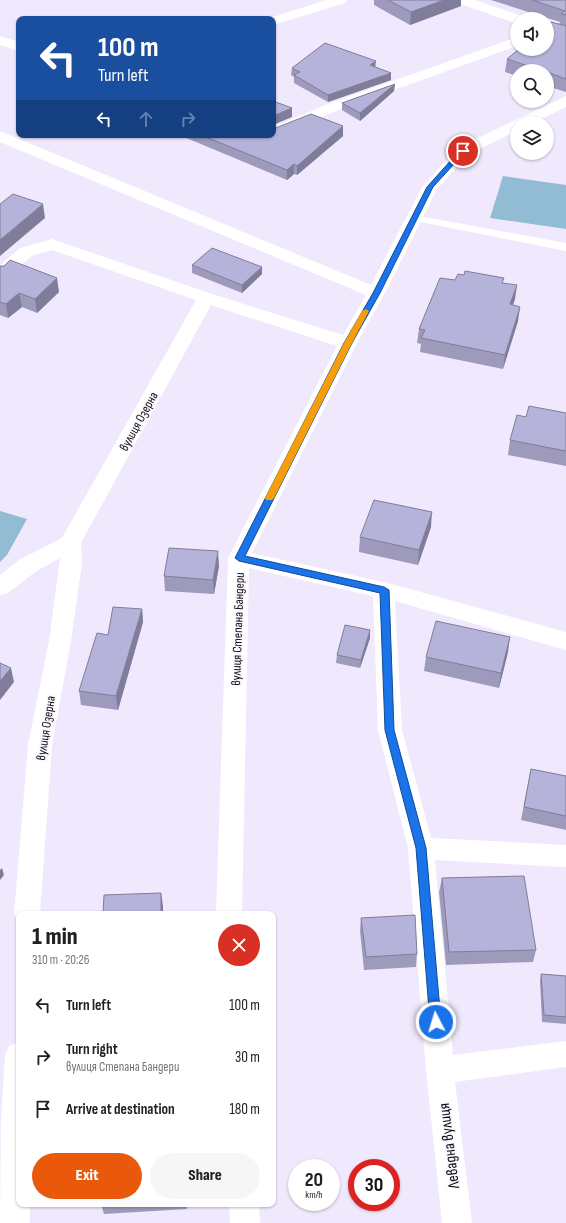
<!DOCTYPE html>
<meta charset="utf-8">
<style>
:root{--surface:#fff;--page:#f6f6f6;--text:#202124;--muted:#757577;--accent:#ea580c}
body{margin:0;font-family:"Sofia Sans Condensed",sans-serif;background:var(--page);color:var(--text);height:100vh;display:flex;flex-direction:column;font-size:15px;white-space:nowrap}
*{box-sizing:border-box;margin:0}
p{font-size:13px;color:var(--muted)}
.icon{flex:none;width:22px;height:22px;fill:none;stroke:currentColor;stroke-width:2;stroke-linecap:round;stroke-linejoin:round}
.map{position:relative;flex:1;overflow:hidden}
.details{position:absolute;left:16px;top:911px;width:260px;height:296px;display:flex;flex-direction:column;background:var(--surface);border-radius:8px;box-shadow:0 1px 3px #0004}
.details>*{flex:none}
.hud{position:absolute;left:16px;top:16px;width:260px;height:122px;border-radius:8px;box-shadow:0 1px 3px #0004;background:#1a4fa0;color:#fff;overflow:hidden}
.fabs{position:absolute;left:510px;top:12px;display:grid;gap:8px}
.fabs a{display:grid;place-items:center;width:44px;height:44px;border-radius:50%;background:var(--surface);box-shadow:0 1px 3px #0004;font-size:20px}
.speed{position:absolute;left:288px;top:1159px;display:flex;gap:8px;font-size:20px;font-weight:700;text-align:center}
.speed>*{display:grid;place-content:center;width:52px;height:52px;border-radius:50%;background:var(--surface);box-shadow:0 1px 3px #0004;line-height:1}
.speed small{font-size:10px;font-weight:400}
.speed .limit{border:6px solid #d22;background:#fff;color:#111}
.pin{position:absolute;display:grid;place-items:center;width:34px;height:34px;color:#fff;margin:-17px;border:2px solid #fff;border-radius:50%;box-shadow:0 1px 4px #0007}
.me{position:absolute;width:44px;margin:-22px;rotate:355deg;stroke-linejoin:round;filter:drop-shadow(0 0 3px #0008)}
.turn{display:flex;align-items:center;gap:14px;height:84px;padding:0 16px;font-size:18px}
.turn .icon{width:52px;height:52px;stroke-width:2.5}
.turn b{display:block;font-size:28px;line-height:34px}
.lanes{display:flex;align-items:center;height:38px;padding:0 16px;background:#0003;justify-content:center;gap:20px;direction:ltr}
.lanes .off{opacity:.35}
.round{display:grid;place-items:center;flex:none;width:42px;height:42px;border-radius:21px;background:var(--page)}
.headline{display:flex;align-items:center;justify-content:space-between;height:68px;padding:0 16px}
h1{font-size:24px;font-weight:800;line-height:30px}
.action{display:flex;gap:8px;margin-top:auto;padding:8px 16px}
.action a{flex:1;height:46px;border-radius:24px;background:var(--accent);color:#fff;font-size:16px;font-weight:800;line-height:46px;text-align:center}
.action a+a{background:var(--page);color:var(--text)}
ul{padding:0;list-style:none}
li{display:flex;align-items:center;gap:12px;height:52px;padding:0 16px}
li div{flex:1}
li b{display:block;font-size:15px}
li em{font-style:normal}
.map>svg:first-child{display:block}
.water{fill:#92bcd4}
.lines{fill:none;stroke-linecap:round;stroke-linejoin:round}
.service{fill:#fff;fill-rule:evenodd}
.minor{fill:#fff;fill-rule:evenodd}
.wall{fill:#9d9abc}
.shaded-wall{fill:#7f7d99}
.building{fill:#b6b3db;stroke:#7f7d99}
.route{fill:#1a73e8;stroke:#114b97}
.slow{fill:#f59e0b}
.labels{text-anchor:middle;stroke-width:3.5;stroke-linejoin:round;paint-order:stroke}
.street-label{font-size:13px;fill:#0f0c14;stroke:#faf8fd}
.near-street-label{font-size:16px;fill:#0f0c14;stroke:#faf8fd}
</style>
<div class="map">
<svg width="566" height="1223" viewBox="0 0 566 1223">
<rect width="100%" height="100%" fill="#f0e8fc"/>
<g class="water">
<path d="M503,176L566,185V229L490,218Z"/>
<path d="M0,511L27,519L7,555L0,562Z"/>
</g>
<g class="lines">
<path class="service" d="M414,215L566,243V251L410,220L408,218L410,216Z"/>
<g class="minor">
<path d="M326,0H347L345,3L273,25V19H267Z"/>
<path d="M455,0H475L522,16L524,19H517V23L512,22L457,3Z"/>
<path d="M0,36L19,42V51L0,45Z"/>
<path d="M517,37V46L338,110L279,136L273,138L267,135H273V127L328,104Z"/>
<path d="M566,96V107L533,123H517V131L469,154L437,189L385,293L357,343L252,553L384,582L566,632V650L395,601L402,730L431,838L566,845V867L435,860L453,1055L566,1041V1067L455,1082L472,1223H442L426,1070L408,848L378,730L373,596L249,568L242,914H216L228,558L337,346L211,305L81,543L82,563L71,641L52,745L40,914H19V923L14,914L28,745L49,641L60,558L35,572L8,593L0,595V575L19,560L62,538L196,300L52,250L32,256L6,278L0,279V265L20,248L52,239L212,294L343,335L366,295L0,142V131L371,285L422,187L457,148Z"/>
<path d="M19,1042V1204H30V1223H0L1,1118L5,1055L9,1046Z"/>
<path d="M229,1204H259L260,1223H230Z"/>
</g>
</g>
<g class="wall">
<path d="M374,0H461V6L410,25L374,5Z"/>
<path d="M491,0H566V92L547,86V71H517V76L505,72L507,59L559,24L560,22Z"/>
<path d="M375,67L391,80L328,102L294,83V77L291,75L292,68Z"/>
<path d="M395,84L394,91L360,121L342,110V103Z"/>
<path d="M343,126V136L297,175L294,174L287,180L184,137V135H273Z"/>
<path d="M192,265L262,267V274L242,293L192,273Z"/>
<path d="M0,266L59,292L37,313L22,307L8,318L0,315Z"/>
<path d="M503,283L515,299L513,305L518,321L503,369L420,352L421,344L417,343L419,329Z"/>
<path d="M566,413V466L508,455L510,440L526,417Z"/>
<path d="M431,527L418,565L359,552L360,537Z"/>
<path d="M219,566L214,594L165,591L164,576Z"/>
<path d="M142,609L143,622L118,710L81,705L79,691L108,635Z"/>
<path d="M370,638L360,668L336,663L337,655Z"/>
<path d="M508,652L499,688L424,671L426,657Z"/>
<path d="M531,769L566,776V830L521,820Z"/>
<path d="M442,878L536,950L533,962L446,965L439,892Z"/>
<path d="M361,918L417,954L416,967L364,970L360,931Z"/>
<path d="M541,974L566,976V1024L542,1022L540,981Z"/>
<path d="M101,1204H187V1209L104,1214Z"/>
</g>
<g class="shaded-wall">
<path d="M444,0H461V6L410,25L411,12Z"/>
<path d="M376,61L375,69L370,65Z"/>
<path d="M391,73V80L328,102V95Z"/>
<path d="M395,84L394,91L360,121V113Z"/>
<path d="M292,108V117L273,125V116Z"/>
<path d="M343,126V136L297,175V166Z"/>
<path d="M294,164V174L287,180V170Z"/>
<path d="M43,204L45,218L0,256V240Z"/>
<path d="M262,267V274L242,293V285Z"/>
<path d="M57,278L59,292L37,313L35,299Z"/>
<path d="M517,285L515,299L508,318L510,304Z"/>
<path d="M19,293L22,307L8,318L6,304Z"/>
<path d="M520,307L518,321L503,369L505,355Z"/>
<path d="M432,512L431,527L418,565L419,550Z"/>
<path d="M218,551L219,566L214,594L213,580Z"/>
<path d="M142,609L143,622L118,710L116,696Z"/>
<path d="M370,630V638L360,668L361,660Z"/>
<path d="M510,637L508,652L499,688L501,673Z"/>
<path d="M11,668L14,682L0,700V681Z"/>
<path d="M2,868L4,875L0,880V870Z"/>
<path d="M161,893L163,906V914H161Z"/>
</g>
<g class="building">
<path d="M388,0H444L411,12Z"/>
<path d="M532,0H566V15L561,14L565,11Z"/>
<path d="M551,22L566,26V79L547,72V71H543L507,59L519,49H547V25Z"/>
<path d="M325,43L376,61L370,65L391,73L328,95L294,75L300,72L292,68Z"/>
<path d="M395,84L360,113L342,103Z"/>
<path d="M273,101L292,108L273,116Z"/>
<path d="M311,114L343,126L297,166L294,164L287,170L201,135H273V129Z"/>
<path d="M13,194L43,204L0,240V204Z"/>
<path d="M212,248L262,267L242,285L192,265Z"/>
<path d="M10,260L57,278L35,299L19,293L6,304L0,302V266H4Z"/>
<path d="M465,271L504,278L502,283L517,285L510,304L520,307L505,355L421,338L425,330L419,329L440,278L455,280L458,274L464,275Z"/>
<path d="M529,406L566,413V451L510,440L517,415L526,417Z"/>
<path d="M374,500L432,512L419,550L360,537Z"/>
<path d="M169,548L218,551L213,580L164,576Z"/>
<path d="M113,607L142,609L116,696L79,691L97,633L108,635Z"/>
<path d="M436,621L510,637L501,673L426,657Z"/>
<path d="M345,625L370,630L361,660L337,655Z"/>
<path d="M0,663L11,668L0,681Z"/>
<path d="M531,769L566,776V816L524,807Z"/>
<path d="M524,876L536,950L449,952L442,878Z"/>
<path d="M161,893V914H103L104,895Z"/>
<path d="M415,915L417,954L366,957L361,918Z"/>
<path d="M541,974L566,976V1017L544,1015Z"/>
</g>
<path class="route" d="M461,149L466,151L433,187L380,293L352,343L245,556L384,587L389,590L394,730L426,848L441,1022L440,1026L436,1028L432,1026L430,1022L416,848L385,730L380,593L239,561L235,558L344,343L373,293L427,187Z"/>
<path class="slow" d="M366,309L369,311L352,343L274,498L272,500H266L265,498L344,343L362,311Z"/>
<g class="labels">
<g class="street-label">
<text transform="translate(138 421) rotate(-61)" y="5">вулиця Озерна</text>
<text transform="translate(237 629) rotate(-88)" y="5">вулиця Степана Бандери</text>
<text transform="translate(45 728) rotate(-81)" y="5">вулиця Озерна</text>
</g>
<g class="near-street-label">
<text transform="translate(448 1146) rotate(-97)" y="6">Левадна вулиця</text>
</g>
</g>
</svg>
<div class="fabs">
<a><svg class="icon" aria-label="sound" viewBox="0 0 24 24"><path d="M4 9h4l5-4v14l-5-4H4zM17 9q2 3 0 6"/></svg></a>
<a><svg class="icon" aria-label="search" viewBox="0 0 24 24"><circle cx="10" cy="10" r="6"/><path d="M15 15l6 6"/></svg></a>
<a><svg class="icon" aria-label="layers" viewBox="0 0 24 24"><path d="M12 4l9 5-9 5-9-5zM3 14l9 5 9-5"/></svg></a>
</div>
<div class="speed"><div>20<small>km/h</small></div><div class="limit">30</div></div>
<div class="pin" style="left:463px;top:151px;background:#d93025"><svg class="icon" aria-label="arrive" viewBox="0 0 24 24"><path d="M6 21V4h12l-3 4 3 4H6"/></svg></div>
<svg class="me" style="left:436px;top:1022px" viewBox="-20 -20 40 40"><circle r="17" fill="#1a73e8" stroke="#fff" stroke-width="3"/><path d="M0-11L8 9 0 5-8 9z" fill="#fff"/></svg>
<div class="hud">
<div class="turn"><svg class="icon" aria-label="left" viewBox="0 0 24 24"><path d="M17 20v-9H6M10 6l-5 5 5 5"/></svg><div><b>100 m</b>Turn left</div></div>
<div class="lanes"><svg class="icon" aria-label="left" viewBox="0 0 24 24"><path d="M17 20v-9H6M10 6l-5 5 5 5"/></svg><svg class="icon off" aria-label="ahead" viewBox="0 0 24 24"><path d="M12 20V5M6 11l6-6 6 6"/></svg><svg class="icon off" aria-label="right" viewBox="0 0 24 24"><path d="M7 20v-9h11M14 6l5 5-5 5"/></svg></div>
</div>
<section class="details">
<div class="headline"><div><h1>1 min</h1><p>310 m · 20:26</p></div><a class="round" style="background:#d93025;color:#fff"><svg class="icon" aria-label="close" viewBox="0 0 24 24"><path d="M6 6l12 12M18 6L6 18"/></svg></a></div>
<ul>
<li><svg class="icon" aria-label="left" viewBox="0 0 24 24"><path d="M17 20v-9H6M10 6l-5 5 5 5"/></svg><div><b>Turn left</b></div><em>100 m</em></li>
<li><svg class="icon" aria-label="right" viewBox="0 0 24 24"><path d="M7 20v-9h11M14 6l5 5-5 5"/></svg><div><b>Turn right</b><p>вулиця Степана Бандери</p></div><em>30 m</em></li>
<li><svg class="icon" aria-label="arrive" viewBox="0 0 24 24"><path d="M6 21V4h12l-3 4 3 4H6"/></svg><div><b>Arrive at destination</b></div><em>180 m</em></li>
</ul>
<div class="action"><a>Exit</a><a>Share</a></div>
</section>
</div>
